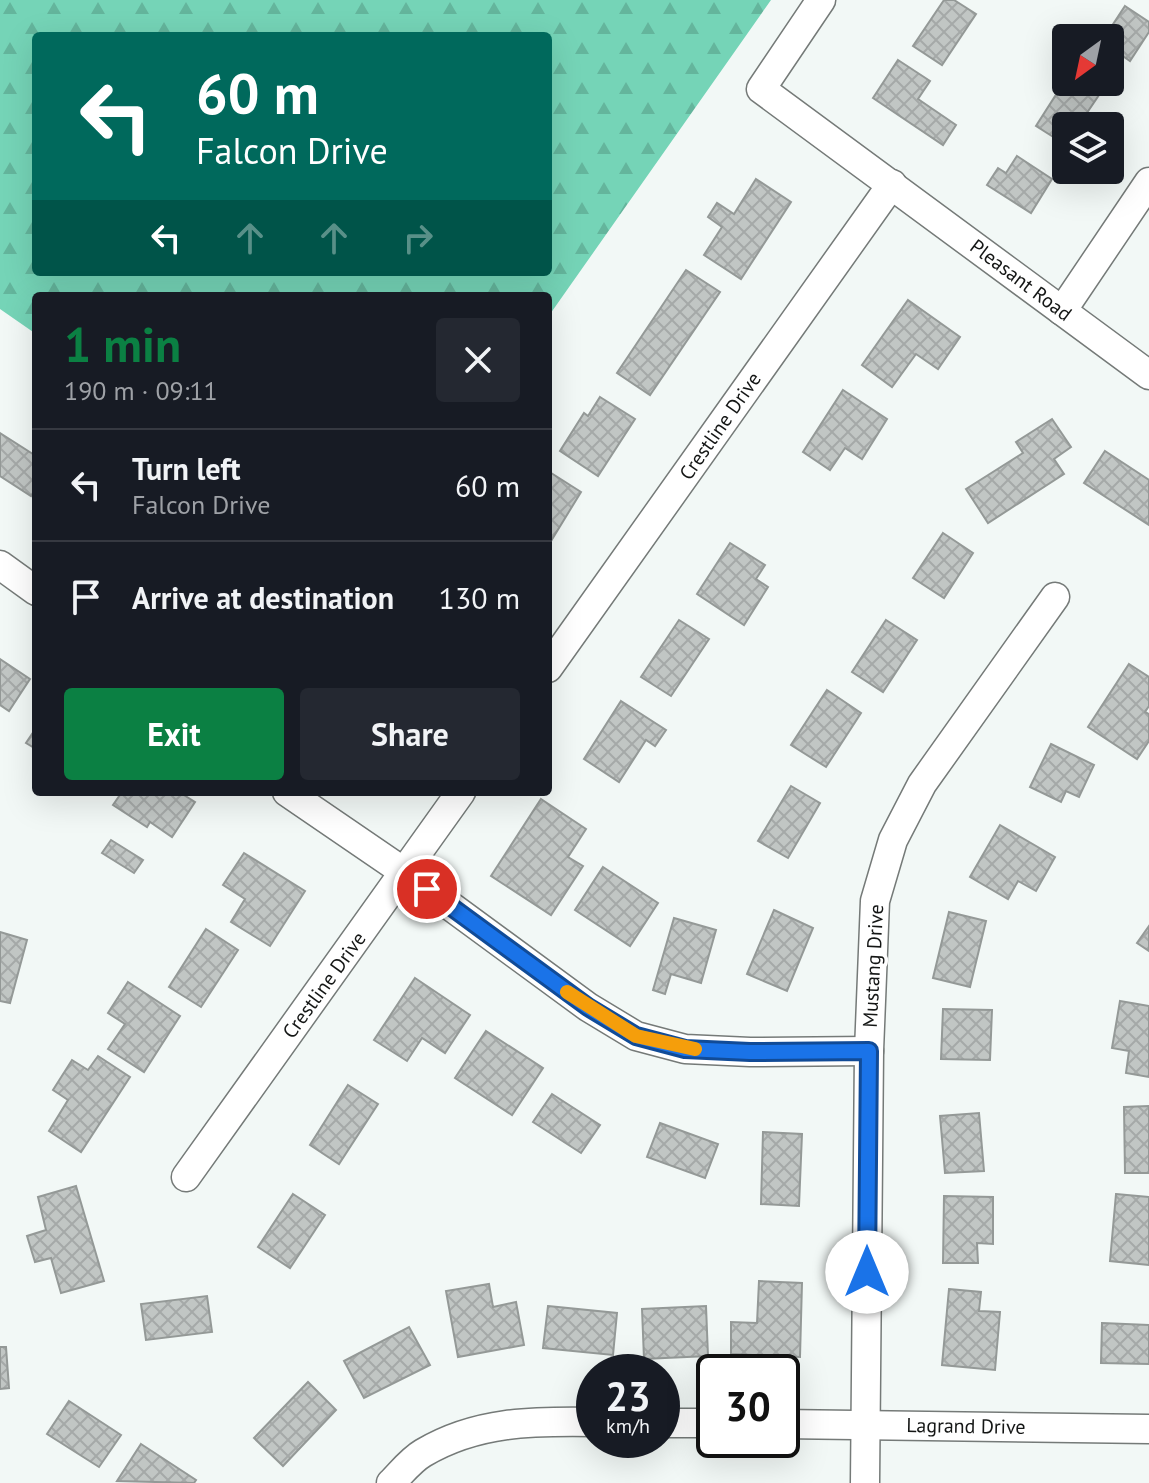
<!DOCTYPE html>
<meta charset="utf-8">
<style>
:root{--surface:#171b24;--page:#242831;--text:#f1f3f6;--muted:#9ea1a6;--line:#363941;--accent:#0b8043}
body{margin:0;font-family:"PT Sans",sans-serif;background:var(--page);color:var(--text);height:100vh;display:flex;flex-direction:column;font-size:30px;white-space:nowrap}
*{box-sizing:border-box;margin:0}
p{font-size:26px;color:var(--muted)}
.icon{flex:none;width:44px;height:44px;fill:none;stroke:currentColor;stroke-width:2;stroke-linecap:round;stroke-linejoin:round}
.map{position:relative;flex:1;overflow:hidden}
.side{position:absolute;left:32px;top:292px;width:520px;height:504px;display:flex;flex-direction:column;background:var(--surface);border-radius:8px;box-shadow:0 8px 32px #0002}
.side>*{flex:none}
.top-card{position:absolute;left:32px;top:32px;width:520px;height:244px;border-radius:8px;box-shadow:0 8px 32px #0002;background:#00695c;color:#fff;overflow:hidden}
.needle{width:52px;rotate:213deg}
.controls{position:absolute;left:1052px;top:24px;display:grid;gap:16px}
.controls a{display:grid;place-items:center;width:72px;height:72px;border-radius:8px;background:var(--surface);box-shadow:0 8px 32px #0002;font-size:40px}
.speed{position:absolute;left:576px;top:1354px;display:flex;gap:16px;font-size:40px;font-weight:700;text-align:center}
.speed>*{display:grid;place-content:center;width:104px;height:104px;border-radius:50%;background:var(--surface);box-shadow:0 8px 32px #0002;line-height:1}
.speed small{font-size:20px;font-weight:400}
.speed .limit{border:4px solid #111;border-radius:12px;background:#fff;color:#111}
.pin{position:absolute;display:grid;place-items:center;width:68px;height:68px;color:#fff;margin:-34px;border:4px solid #fff;border-radius:50%;box-shadow:0 2px 8px #0007}
.me{position:absolute;width:88px;margin:-44px;rotate:0deg;stroke-linejoin:round;filter:drop-shadow(0 0 6px #0008)}
.turn{display:flex;align-items:center;gap:28px;height:168px;padding:0 32px;font-size:36px}
.turn .icon{width:104px;height:104px;stroke-width:2.5}
.turn b{display:block;font-size:56px;line-height:68px}
.lanes{display:flex;align-items:center;height:76px;padding:0 32px;background:#0003;justify-content:center;gap:40px;direction:ltr}
.lanes .off{opacity:.35}
.round{display:grid;place-items:center;flex:none;width:84px;height:84px;border-radius:8px;background:var(--page)}
.head{display:flex;align-items:center;justify-content:space-between;height:136px;padding:0 32px}
h1{font-size:48px;font-weight:600;line-height:60px;color:var(--accent)}
.primary-button{display:flex;gap:16px;margin-top:auto;padding:16px 32px}
.primary-button a{flex:1;height:92px;border-radius:8px;background:var(--accent);color:#fff;font-size:32px;font-weight:600;line-height:92px;text-align:center}
.primary-button a+a{background:var(--page);color:var(--text)}
ul{padding:0;list-style:none}
li{display:flex;align-items:center;gap:24px;height:112px;padding:0 32px;border-top:2px solid var(--line)}
li div{flex:1}
li b{display:block;font-size:30px}
li em{font-style:normal}
.map>svg:first-child{display:block}
.forest{fill:url(#forest-firs);fill-rule:evenodd}
.building{fill:url(#building-cross-hatch);stroke:#949997;stroke-width:2}
.lines{fill:none;stroke-linecap:round;stroke-linejoin:round}
.minor-casing{stroke:#757a78;stroke-width:31}
.minor{stroke:#fff;stroke-width:28}
.route-casing{stroke:#114b97;stroke-width:20}
.route{stroke:#1a73e8;stroke-width:14}
.slow{stroke:#f59e0b;stroke-width:14}
.labels{text-anchor:middle;stroke-width:7;stroke-linejoin:round;paint-order:stroke}
.street-label{font-size:20px;fill:#141615;stroke:#fff}
</style>
<div class="map">
<svg width="1149" height="1483" viewBox="0 0 1149 1483">
<defs>
<pattern id="forest-firs" width="22" height="20" patternUnits="userSpaceOnUse" patternTransform="scale(2)"><rect width="22" height="20" fill="#75d4b7"/><path d="M5 1l3.5 6h-7zM16 11l3.5 6h-7z" fill="#64b59c"/></pattern>
<pattern id="building-cross-hatch" width="8" height="8" patternUnits="userSpaceOnUse" patternTransform="scale(2)"><rect width="8" height="8" fill="#c1c6c4"/><path d="M0 0l8 8M0 8l8-8" fill="none" stroke="#a5a9a8"/></pattern>
</defs>
<rect width="100%" height="100%" fill="#f2f8f6"/>
<path class="forest" d="M0,0H771L548,317V296H36V334L0,309ZM36,36H548V272H36Z"/>
<g class="building">
<path d="M944,0H954L976,14L942,65L913,46Z"/>
<path d="M1125,6L1149,22V32L1130,61L1110,47V38H1104Z"/>
<path d="M898,60L930,81L918,99L956,125L943,145L873,98Z"/>
<path d="M1066,79V82H1079L1099,95L1078,126H1066V145L1036,126Z"/>
<path d="M1017,156L1052,179L1031,213L987,185L998,168L1006,173Z"/>
<path d="M756,179L791,202L741,279L704,255L722,227L708,217L717,203L734,214Z"/>
<path d="M686,270L720,292L650,395L617,373Z"/>
<path d="M908,300L960,337L938,369L916,354L892,387L862,365Z"/>
<path d="M843,390L887,419L862,459L845,448L830,470L803,452Z"/>
<path d="M600,397L635,419L598,476L560,451L584,413L588,416Z"/>
<path d="M1052,419L1071,447L1054,459L1064,474L988,523L966,489L1023,453L1016,442Z"/>
<path d="M0,433L36,456V488L31,496L0,476Z"/>
<path d="M1105,451L1149,480V525L1084,483Z"/>
<path d="M548,471L581,492L548,546Z"/>
<path d="M943,533L973,553L944,598L913,578Z"/>
<path d="M730,543L765,565L756,579L768,587L744,625L697,594Z"/>
<path d="M679,620L709,639L671,696L641,677Z"/>
<path d="M886,620L917,640L883,692L852,672Z"/>
<path d="M0,659L30,679L9,711L0,705Z"/>
<path d="M1129,664L1149,677V706L1145,712L1149,714V741L1137,759L1088,727Z"/>
<path d="M827,690L861,713L826,767L791,745Z"/>
<path d="M621,701L666,730L655,746L646,740L619,782L584,759Z"/>
<path d="M36,728V749L26,743Z"/>
<path d="M1051,744L1094,765L1079,797L1066,791L1061,802L1030,787Z"/>
<path d="M791,786L820,803L788,858L758,841Z"/>
<path d="M122,792H179L195,802L172,837L150,822L147,827L113,805Z"/>
<path d="M541,799L586,829L568,857L583,866L551,915L491,876Z"/>
<path d="M1000,825L1055,857L1036,891L1018,881L1008,899L970,877Z"/>
<path d="M111,840L143,860L134,873L102,853Z"/>
<path d="M244,853L305,891L270,946L231,922L245,899L223,885Z"/>
<path d="M603,867L658,903L630,946L575,910Z"/>
<path d="M774,910L813,928L787,991L747,974Z"/>
<path d="M949,912L986,921L970,987L933,978Z"/>
<path d="M674,918L716,930L701,983L671,974L665,994L653,990Z"/>
<path d="M1149,926V951L1137,943Z"/>
<path d="M206,929L238,950L201,1007L169,987Z"/>
<path d="M0,932L27,940L10,1003L0,1001Z"/>
<path d="M415,978L470,1015L445,1053L422,1038L407,1061L374,1040Z"/>
<path d="M128,982L180,1016L144,1072L108,1049L125,1024L108,1013Z"/>
<path d="M1120,1001L1149,1006V1077L1126,1073L1129,1051L1112,1048Z"/>
<path d="M943,1009L992,1010L990,1060L941,1059Z"/>
<path d="M486,1031L543,1068L512,1115L455,1078Z"/>
<path d="M98,1056L130,1077L81,1152L49,1131L68,1100L53,1090L72,1060L88,1070Z"/>
<path d="M348,1085L378,1104L339,1164L310,1145Z"/>
<path d="M552,1094L600,1125L581,1153L533,1122Z"/>
<path d="M1149,1106V1173H1125L1124,1107Z"/>
<path d="M979,1113L984,1171L945,1173L940,1116Z"/>
<path d="M660,1123L718,1144L705,1178L647,1157Z"/>
<path d="M763,1132L802,1134L799,1206L761,1204Z"/>
<path d="M76,1186L104,1281L61,1293L51,1258L35,1262L27,1236L46,1230L38,1197Z"/>
<path d="M293,1194L325,1215L290,1268L258,1247Z"/>
<path d="M1116,1194L1149,1197V1265L1110,1261Z"/>
<path d="M944,1196L993,1197V1244L977,1243L978,1263H943Z"/>
<path d="M759,1281L802,1283L800,1357L731,1354V1322L757,1323Z"/>
<path d="M489,1284L493,1307L516,1302L524,1345L458,1357L446,1291Z"/>
<path d="M949,1289L981,1292L979,1311L1000,1312L995,1370L942,1365Z"/>
<path d="M207,1296L212,1332L146,1340L141,1304Z"/>
<path d="M548,1306L617,1313L613,1355L543,1348Z"/>
<path d="M706,1306L708,1356L644,1359L642,1309Z"/>
<path d="M1102,1323L1149,1325V1364L1101,1363Z"/>
<path d="M409,1327L430,1365L364,1398L344,1361Z"/>
<path d="M0,1347H6L9,1388L0,1389Z"/>
<path d="M308,1382L336,1410L283,1466L254,1438Z"/>
<path d="M69,1401L121,1435L99,1467L47,1434Z"/>
<path d="M141,1444L196,1480L194,1483L117,1481Z"/>
</g>
<g class="lines">
<g class="minor-casing">
<g id="minor">
<path d="M821,0L761,89L1149,375"/>
<path d="M1062,311L1149,182"/>
<path d="M0,565L36,591"/>
<path d="M548,668L892,184"/>
<path d="M287,792L404,872L588,1007L636,1036L685,1049L750,1052L869,1051"/>
<path d="M186,1177L461,792"/>
<path d="M662,1423H714"/>
<path d="M782,1424L1149,1429"/>
<path d="M391,1483C401,1473 411,1460 423,1453C477,1421 533,1421 594,1422"/>
<path d="M865,1483L869,1051L875,901L893,840L922,784L1055,597"/>
</g>
</g>
<use href="#minor" class="minor"/>
</g>
<g class="lines">
<g class="route-casing">
<path id="route" d="M427,889L588,1007L636,1036L685,1049L750,1052L869,1051L867,1272"/>
</g>
<use href="#route" class="route"/>
<path class="slow" d="M567,992L636,1036L695,1049"/>
</g>
<g class="labels">
<g class="street-label">
<text transform="translate(1021 280) rotate(37)" y="7">Pleasant Road</text>
<text transform="translate(720 426) rotate(-55)" y="7">Crestline Drive</text>
<text transform="translate(873 966) rotate(-87)" y="7">Mustang Drive</text>
<text transform="translate(324 985) rotate(-54)" y="7">Crestline Drive</text>
<text transform="translate(966 1426) rotate(1)" y="7">Lagrand Drive</text>
</g>
</g>
</svg>
<div class="controls">
<a><svg class="needle" viewBox="-14 -14 28 28"><path d="M0-13l5 13h-10z" fill="#e53935"/><path d="M0 13l5-13h-10z" fill="#9ea1a6"/></svg></a>
<a><svg class="icon" aria-label="layers" viewBox="0 0 24 24"><path d="M12 4l9 5-9 5-9-5zM3 14l9 5 9-5"/></svg></a>
</div>
<div class="speed"><div>23<small>km/h</small></div><div class="limit">30</div></div>
<div class="pin" style="left:427px;top:889px;background:#d93025"><svg class="icon" aria-label="arrive" viewBox="0 0 24 24"><path d="M6 21V4h12l-3 4 3 4H6"/></svg></div>
<svg class="me" style="left:867px;top:1272px" viewBox="-20 -20 40 40"><circle r="19" fill="#fff"/><path d="M0-13L10 11 0 6-10 11z" fill="#1a73e8"/></svg>
<div class="top-card">
<div class="turn"><svg class="icon" aria-label="left" viewBox="0 0 24 24"><path d="M17 20v-9H6M10 6l-5 5 5 5"/></svg><div><b>60 m</b>Falcon Drive</div></div>
<div class="lanes"><svg class="icon" aria-label="left" viewBox="0 0 24 24"><path d="M17 20v-9H6M10 6l-5 5 5 5"/></svg><svg class="icon off" aria-label="ahead" viewBox="0 0 24 24"><path d="M12 20V5M6 11l6-6 6 6"/></svg><svg class="icon off" aria-label="ahead" viewBox="0 0 24 24"><path d="M12 20V5M6 11l6-6 6 6"/></svg><svg class="icon off" aria-label="right" viewBox="0 0 24 24"><path d="M7 20v-9h11M14 6l5 5-5 5"/></svg></div>
</div>
<section class="side">
<div class="head"><div><h1>1 min</h1><p>190 m · 09:11</p></div><a class="round"><svg class="icon" aria-label="close" viewBox="0 0 24 24"><path d="M6 6l12 12M18 6L6 18"/></svg></a></div>
<ul>
<li><svg class="icon" aria-label="left" viewBox="0 0 24 24"><path d="M17 20v-9H6M10 6l-5 5 5 5"/></svg><div><b>Turn left</b><p>Falcon Drive</p></div><em>60 m</em></li>
<li><svg class="icon" aria-label="arrive" viewBox="0 0 24 24"><path d="M6 21V4h12l-3 4 3 4H6"/></svg><div><b>Arrive at destination</b></div><em>130 m</em></li>
</ul>
<div class="primary-button"><a>Exit</a><a>Share</a></div>
</section>
</div>
